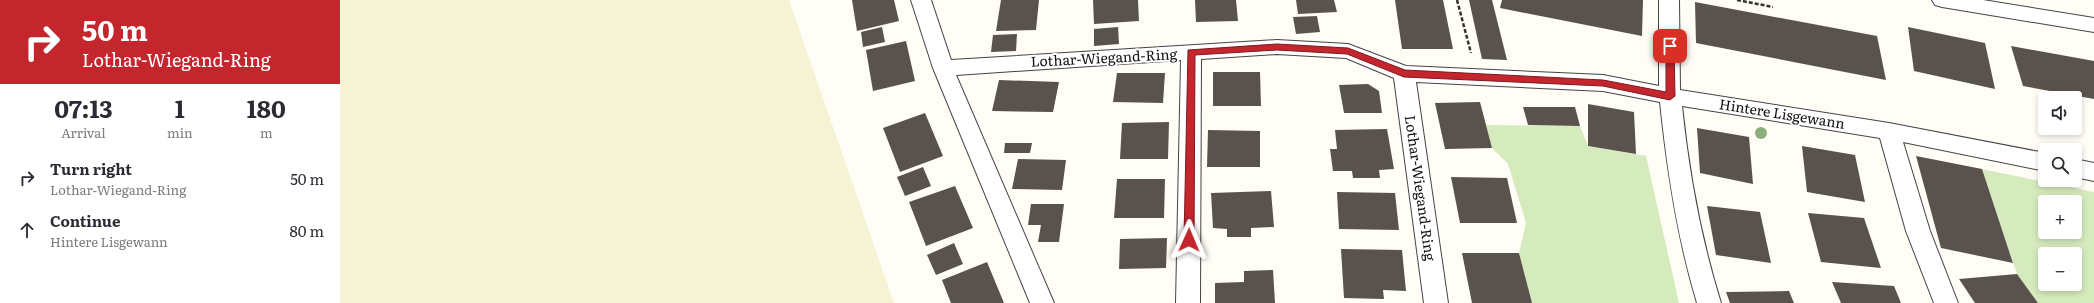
<!DOCTYPE html>
<meta charset="utf-8">
<style>
:root{--surface:#fff;--page:#f2f2f3;--text:#2b2b33;--muted:#7c7c81}
body{margin:0;font-family:Literata,serif;background:var(--page);color:var(--text);height:100vh;display:flex;flex-direction:column;font-size:15px;white-space:nowrap}
*{box-sizing:border-box;margin:0}
p{font-size:13px;color:var(--muted)}
.icon{flex:none;width:22px;height:22px;fill:none;stroke:currentColor;stroke-width:2;stroke-linecap:round;stroke-linejoin:round}
.map{position:relative;flex:1;overflow:hidden}
.drawer{display:flex;flex-direction:column;background:var(--surface);width:340px}
.drawer>*{flex:none}
.top-card{background:#c4262e;color:#fff;overflow:hidden}
.fabs{position:absolute;left:1698px;top:91px;display:grid;gap:8px}
.fabs a{display:grid;place-items:center;width:44px;height:44px;border-radius:4px;background:var(--surface);box-shadow:0 2px 6px #0003;font-size:20px}
.pin{position:absolute;display:grid;place-items:center;width:34px;height:34px;color:#fff;margin:-17px;border-radius:8px;box-shadow:0 2px 6px #0006}
.me{position:absolute;width:44px;margin:-22px;rotate:1deg;stroke-linejoin:round;filter:drop-shadow(0 0 3px #0008)}
.turn{display:flex;align-items:center;gap:14px;height:84px;padding:0 16px;font-size:18px}
.turn .icon{width:52px;height:52px;stroke-width:2.5}
.turn b{display:block;font-size:28px;line-height:34px}
.eta{display:flex;justify-content:space-evenly;align-items:center;height:68px;text-align:center}
.eta b{font-size:24px;font-weight:700;line-height:28px}
ul{padding:0;list-style:none}
li{display:flex;align-items:center;gap:12px;height:52px;padding:0 16px}
li div{flex:1}
li b{display:block;font-size:15px}
li em{font-style:normal}
main{display:flex;flex:1;min-height:0}
.map>svg:first-child{display:block}
.farmland{fill:#f6f3d4}
.green{fill:#d5ebbd;fill-rule:evenodd}
.building{fill:#5a524d}
.lines{fill:none;stroke-linecap:round;stroke-linejoin:round}
.minor-casing{stroke:#444;stroke-width:2}
.path{stroke:#333;stroke-width:2.5;stroke-dasharray:4 2;stroke-linecap:butt}
.minor{fill:#fff;fill-rule:evenodd}
.tree{fill:#8dad7f}
.route{fill:#c4262e;stroke:#7f191e}
.labels{text-anchor:middle;stroke-width:4;stroke-linejoin:round;paint-order:stroke}
.street-label{font-size:14px;fill:#111;stroke:#fff}
</style>
<main>
<section class="drawer">
<div class="top-card">
<div class="turn"><svg class="icon" aria-label="right" viewBox="0 0 24 24"><path d="M7 20v-9h11M14 6l5 5-5 5"/></svg><div><b>50 m</b>Lothar-Wiegand-Ring</div></div>
</div>
<div class="eta">
<div><b>07:13</b><p>Arrival</p></div>
<div><b>1</b><p>min</p></div>
<div><b>180</b><p>m</p></div>
</div>
<ul>
<li><svg class="icon" aria-label="right" viewBox="0 0 24 24"><path d="M7 20v-9h11M14 6l5 5-5 5"/></svg><div><b>Turn right</b><p>Lothar-Wiegand-Ring</p></div><em>50 m</em></li>
<li><svg class="icon" aria-label="ahead" viewBox="0 0 24 24"><path d="M12 20V5M6 11l6-6 6 6"/></svg><div><b>Continue</b><p>Hintere Lisgewann</p></div><em>80 m</em></li>
</ul>
</section>
<div class="map">
<svg width="1754" height="303" viewBox="0 0 1754 303">
<rect width="100%" height="100%" fill="#fffdf5"/>
<path class="farmland" d="M0,0H449L554,303H0Z"/>
<g class="green">
<path d="M1146,125L1240,126L1248,146L1306,156L1339,303H1192L1179,253L1186,223L1168,164L1152,148Z"/>
<path d="M1642,169L1754,192V303H1698L1677,274ZM1705,202H1735V232H1705ZM1705,254H1735V284H1705Z"/>
</g>
<g class="building">
<path d="M512,0H554L559,21L517,31Z"/>
<path d="M661,0H699L696,30L656,31Z"/>
<path d="M753,0H798L799,21L754,24Z"/>
<path d="M855,0H896L898,21L856,22Z"/>
<path d="M956,0H994L997,12L958,14Z"/>
<path d="M1055,0H1103L1113,49H1062Z"/>
<path d="M1129,0H1152L1167,60L1142,59Z"/>
<path d="M1162,0H1303L1302,36L1160,8Z"/>
<path d="M1355,2L1537,36L1546,80L1356,43Z"/>
<path d="M977,16L980,32L956,34L953,17Z"/>
<path d="M542,27L545,42L523,47L521,32Z"/>
<path d="M778,27L779,44L754,46V29Z"/>
<path d="M1568,27L1645,43L1655,89L1574,71Z"/>
<path d="M677,34L676,51L651,52L653,35Z"/>
<path d="M566,41L575,81L533,91L526,50Z"/>
<path d="M1671,46L1754,61V99L1683,86Z"/>
<path d="M873,72H920L921,106H873Z"/>
<path d="M777,73H825L823,103L773,102Z"/>
<path d="M659,80L719,82L713,112L652,111Z"/>
<path d="M1028,84L1039,91L1042,113H1004L999,85Z"/>
<path d="M1140,102L1152,148L1105,149L1095,103Z"/>
<path d="M1248,104L1294,112L1296,154L1248,146Z"/>
<path d="M1183,107H1235L1240,126L1188,125Z"/>
<path d="M585,113L603,156L560,172L543,128Z"/>
<path d="M829,122L828,159H780L782,123Z"/>
<path d="M1357,128L1409,137L1413,184L1360,173Z"/>
<path d="M1047,129L1054,169L1039,170L1040,178H1013L1012,171H993L990,149H997L995,130Z"/>
<path d="M868,130L920,131V167H867Z"/>
<path d="M665,143H692L690,153H664Z"/>
<path d="M1462,146L1515,155L1525,202L1467,192Z"/>
<path d="M1576,156L1642,169L1673,263L1601,248Z"/>
<path d="M678,159L726,160L722,190L672,189Z"/>
<path d="M583,167L591,186L565,196L557,177Z"/>
<path d="M1111,177L1167,178L1177,223H1120Z"/>
<path d="M777,179H825L824,218H774Z"/>
<path d="M615,186L633,228L586,246L569,202Z"/>
<path d="M931,191L934,227L911,228V237H887V229L873,228L871,193Z"/>
<path d="M997,192L1055,193L1059,230L999,229Z"/>
<path d="M691,204H724L719,242H698L701,225H688Z"/>
<path d="M1367,206L1420,212L1431,263L1376,255Z"/>
<path d="M1468,213L1524,218L1541,268L1481,262Z"/>
<path d="M827,238L826,268L779,269L780,239Z"/>
<path d="M614,243L623,264L596,275L587,255Z"/>
<path d="M1001,249L1062,250L1066,291L1043,290L1044,299L1004,298Z"/>
<path d="M1122,253H1179L1192,303H1132Z"/>
<path d="M647,262L664,303H611L602,280Z"/>
<path d="M933,270L935,303H875V283L904,282V271Z"/>
<path d="M1677,274L1698,303H1635L1619,279Z"/>
<path d="M1492,282L1554,286L1561,303H1501Z"/>
<path d="M1449,291L1454,303H1390L1386,292Z"/>
</g>
<g class="lines">
<g class="minor-casing">
<g id="minor">
<path d="M571,0H591L611,60L937,40L1008,44L1066,66L1263,75L1319,86V0H1339L1340,90L1549,123L1705,153V171L1563,142L1590,231L1618,303H1594L1566,231L1540,138L1342,106C1349,173 1361,239 1381,303H1357C1337,237 1327,170 1320,102L1263,91L1076,82L1108,303H1084L1054,78L1006,58L937,54L861,59L860,303H836L841,60L616,75L714,303H690L593,68Z"/>
<path d="M1592,0H1643L1754,18V32L1602,7L1595,5Z"/>
<path d="M1735,159L1754,163V181L1735,177Z"/>
</g>
</g>
<g class="path">
<path d="M1117,0L1131,53"/>
<path d="M1397,0L1433,7"/>
</g>
<use href="#minor" class="minor"/>
</g>
<circle class="tree" cx="1421" cy="133" r="6"/>
<path class="route" d="M1330,43L1334,46L1335,96L1330,100L1263,86L1064,77L1007,54L937,50L855,55L854,240L849,245L844,240L848,50L937,44L1008,48L1065,70L1263,80L1326,92V46Z"/>
<g class="labels">
<g class="street-label">
<text transform="translate(764 58) rotate(-3)" y="5">Lothar-Wiegand-Ring</text>
<text transform="translate(1442 114) rotate(9)" y="5">Hintere Lisgewann</text>
<text transform="translate(1080 188) rotate(82)" y="5">Lothar-Wiegand-Ring</text>
</g>
</g>
</svg>
<div class="fabs">
<a><svg class="icon" aria-label="sound" viewBox="0 0 24 24"><path d="M4 9h4l5-4v14l-5-4H4zM17 9q2 3 0 6"/></svg></a>
<a><svg class="icon" aria-label="search" viewBox="0 0 24 24"><circle cx="10" cy="10" r="6"/><path d="M15 15l6 6"/></svg></a>
<a>+</a>
<a>−</a>
</div>
<div class="pin" style="left:1330px;top:46px;background:#d93025"><svg class="icon" aria-label="arrive" viewBox="0 0 24 24"><path d="M6 21V4h12l-3 4 3 4H6"/></svg></div>
<svg class="me" style="left:849px;top:240px" viewBox="-20 -20 40 40"><path d="M0-17L14 15 0 8-14 15z" fill="#c4262e" stroke="#fff" stroke-width="4"/></svg>
</div>
</main>
